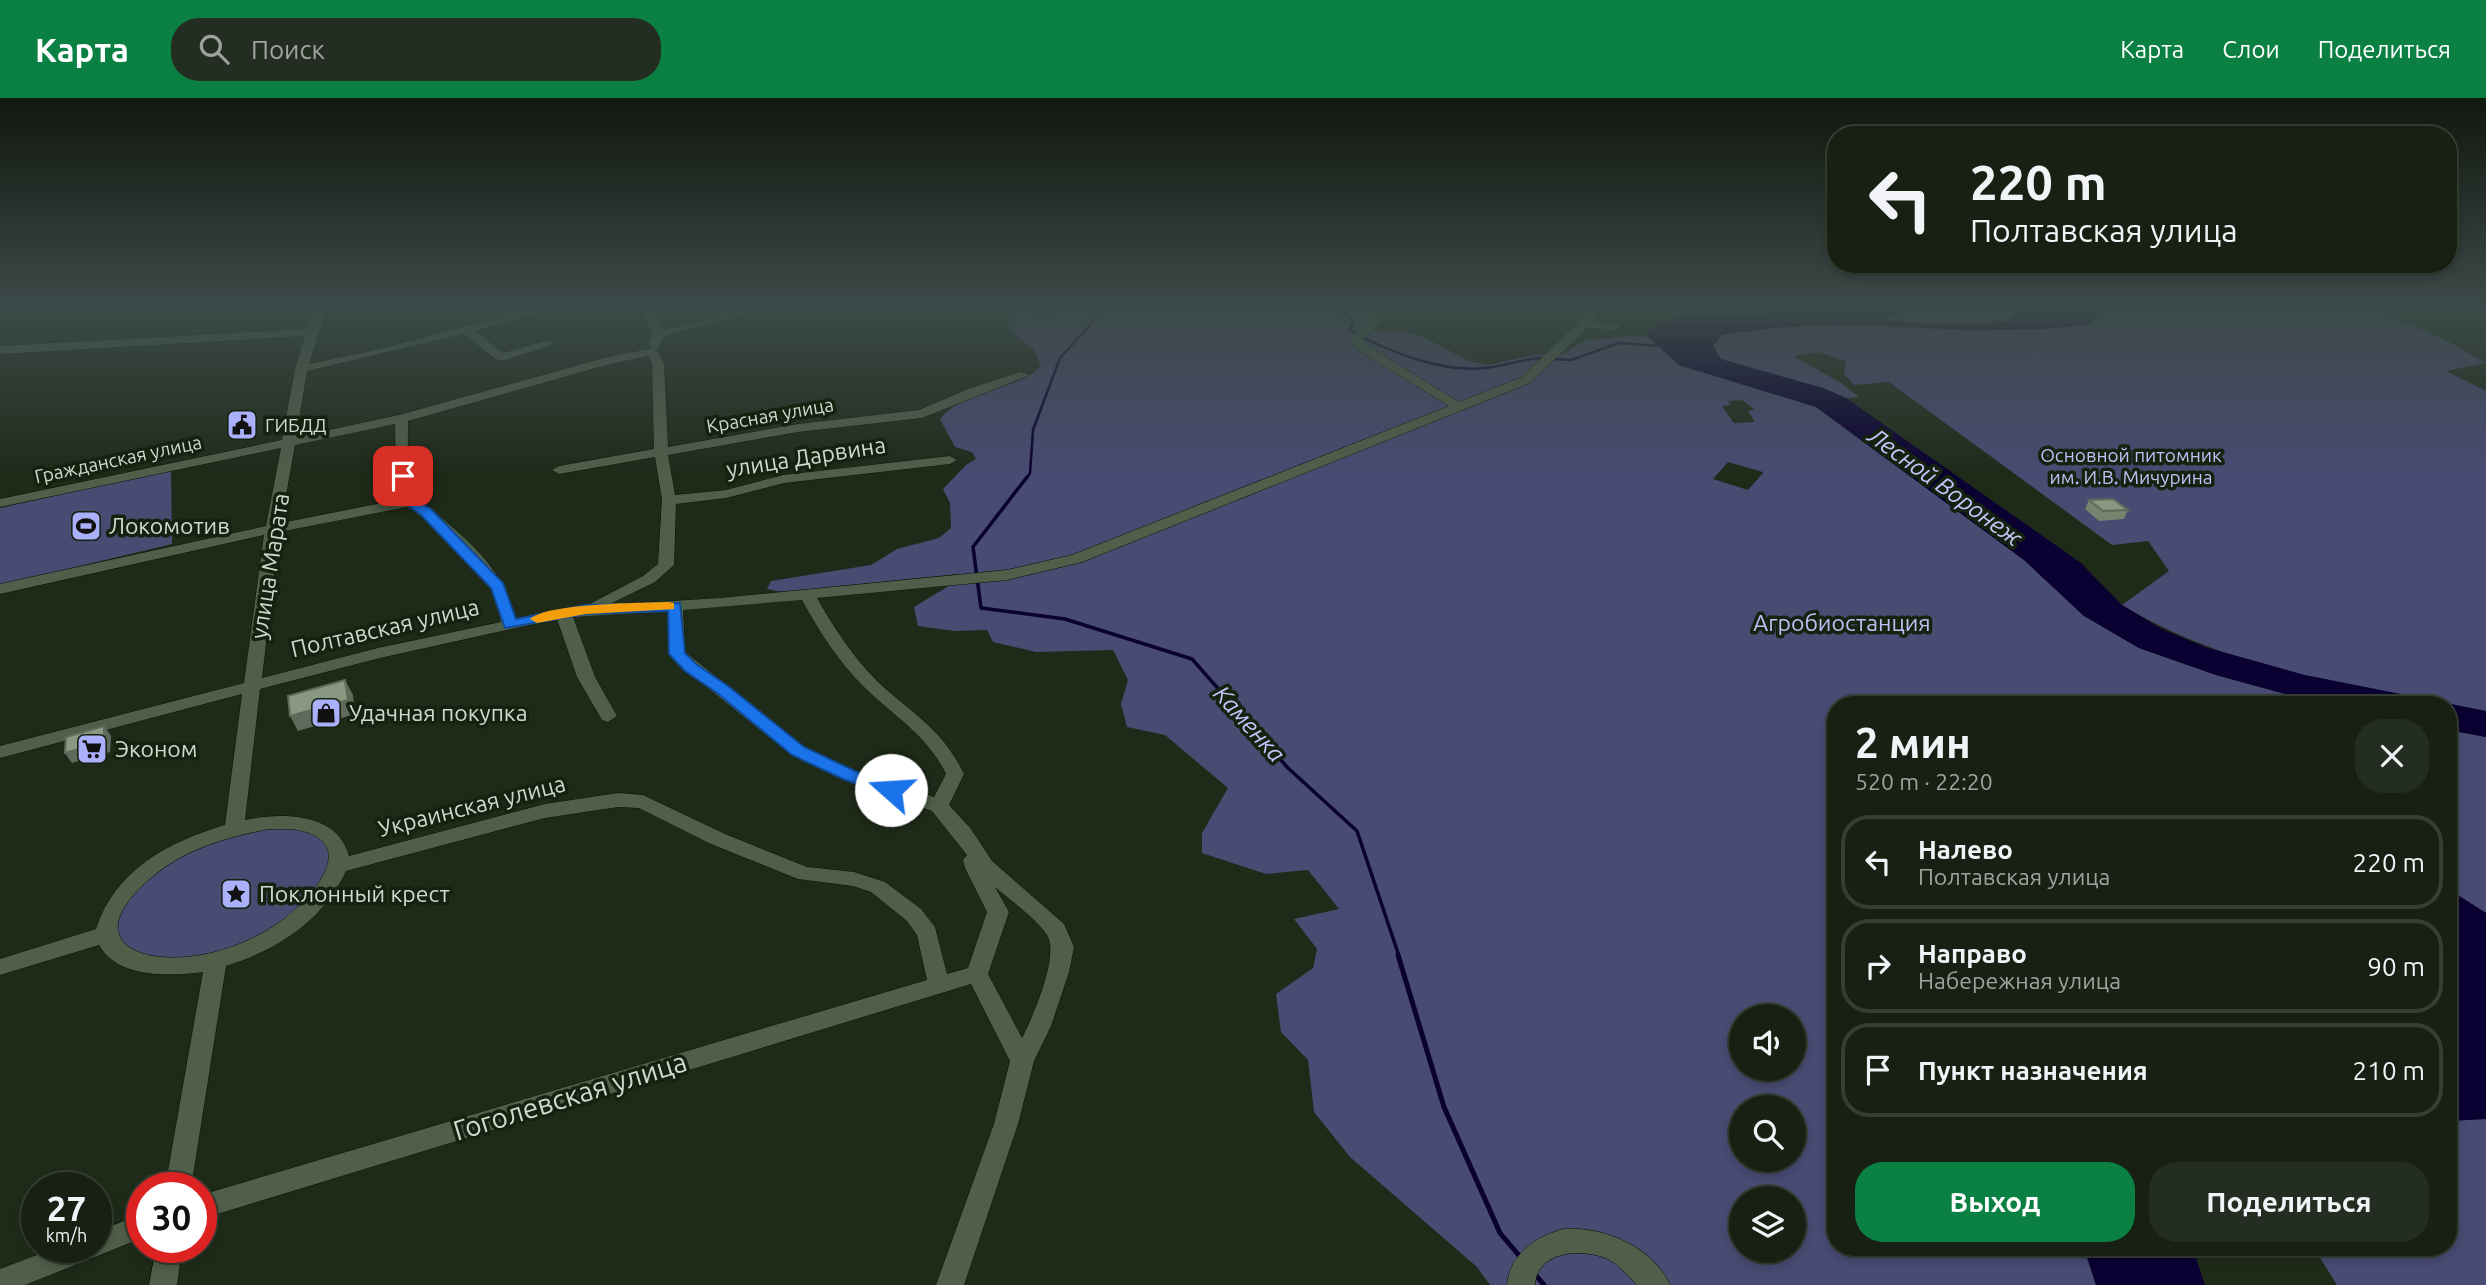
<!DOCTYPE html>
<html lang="ru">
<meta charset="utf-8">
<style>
:root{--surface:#172013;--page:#242d21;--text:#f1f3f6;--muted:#9ea3a0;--line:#363e33;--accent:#0b8043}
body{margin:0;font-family:Ubuntu,sans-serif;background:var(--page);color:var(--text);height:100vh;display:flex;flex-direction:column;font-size:26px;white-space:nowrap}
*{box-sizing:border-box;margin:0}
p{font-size:23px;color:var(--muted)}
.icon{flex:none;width:38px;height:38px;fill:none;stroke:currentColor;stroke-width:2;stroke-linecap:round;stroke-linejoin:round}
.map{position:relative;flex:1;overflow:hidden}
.panel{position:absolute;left:1827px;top:598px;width:630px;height:560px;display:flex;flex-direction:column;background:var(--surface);border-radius:28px;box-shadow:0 4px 10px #0003,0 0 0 2px var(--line)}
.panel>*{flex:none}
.guide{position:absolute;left:1827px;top:28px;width:630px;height:147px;border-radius:28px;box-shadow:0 4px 10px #0003,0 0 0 2px var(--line);background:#172013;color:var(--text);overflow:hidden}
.buttons{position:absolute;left:1729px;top:906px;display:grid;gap:14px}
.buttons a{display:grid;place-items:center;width:77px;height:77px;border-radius:50%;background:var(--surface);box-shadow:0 4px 10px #0003,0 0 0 2px var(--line);font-size:35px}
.speed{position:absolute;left:21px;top:1074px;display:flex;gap:14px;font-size:35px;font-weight:700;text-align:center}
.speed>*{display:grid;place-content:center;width:91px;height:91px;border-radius:50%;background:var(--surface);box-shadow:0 4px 10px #0003,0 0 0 2px var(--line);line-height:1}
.speed small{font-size:18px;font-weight:400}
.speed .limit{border:10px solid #d22;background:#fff;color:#111}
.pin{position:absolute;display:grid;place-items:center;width:60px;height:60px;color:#fff;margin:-30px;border-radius:14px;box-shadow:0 4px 10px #0006}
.me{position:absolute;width:77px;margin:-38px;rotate:289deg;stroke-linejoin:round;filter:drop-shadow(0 0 5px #0008)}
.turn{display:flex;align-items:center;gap:24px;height:147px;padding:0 28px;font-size:32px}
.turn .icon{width:91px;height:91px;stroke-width:2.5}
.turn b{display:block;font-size:49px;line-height:60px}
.round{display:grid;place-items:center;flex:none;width:74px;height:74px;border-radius:28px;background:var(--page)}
.head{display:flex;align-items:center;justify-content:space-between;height:119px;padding:0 28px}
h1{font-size:42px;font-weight:700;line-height:52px}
.primary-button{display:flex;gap:14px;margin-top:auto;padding:14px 28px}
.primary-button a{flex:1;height:80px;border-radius:28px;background:var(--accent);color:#fff;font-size:28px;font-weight:700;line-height:80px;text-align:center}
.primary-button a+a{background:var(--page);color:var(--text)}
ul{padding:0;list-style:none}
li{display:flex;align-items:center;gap:21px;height:94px;margin:0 14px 10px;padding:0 14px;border:4px solid var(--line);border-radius:28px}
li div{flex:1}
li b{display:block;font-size:26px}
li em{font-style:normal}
header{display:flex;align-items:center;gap:42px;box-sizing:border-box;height:98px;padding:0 35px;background:var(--accent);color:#fff}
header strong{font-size:33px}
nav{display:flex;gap:38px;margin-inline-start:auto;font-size:24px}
.search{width:490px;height:63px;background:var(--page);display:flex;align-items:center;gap:18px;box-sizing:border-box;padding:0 24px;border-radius:28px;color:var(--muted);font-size:26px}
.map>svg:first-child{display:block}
.green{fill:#484b72;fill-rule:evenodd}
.water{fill:#0a0032}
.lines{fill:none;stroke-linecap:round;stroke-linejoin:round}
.stream-far2{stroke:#0a0032;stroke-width:2.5}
.stream-far1{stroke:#0a0032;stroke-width:3.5}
.stream{stroke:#0a0032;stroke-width:5}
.minor-casing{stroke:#081404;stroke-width:1}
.minor{fill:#505f4a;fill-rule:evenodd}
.wall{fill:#75836f}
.shaded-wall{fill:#5f6a5a}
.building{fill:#889881;stroke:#5f6a5a;stroke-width:2}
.route{fill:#1a73e8;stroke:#114b97;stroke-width:2}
.slow{fill:#f59e0b}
.labels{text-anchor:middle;stroke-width:7;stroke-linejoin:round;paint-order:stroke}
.far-street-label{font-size:19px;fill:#d0d9cd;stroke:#152210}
.far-poi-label{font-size:19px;fill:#d0d9cd;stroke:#152210;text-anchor:start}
.far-park-label{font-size:19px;fill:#bcc1f5;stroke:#152210}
.street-label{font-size:23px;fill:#d0d9cd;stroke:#152210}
.poi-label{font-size:23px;fill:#d0d9cd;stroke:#152210;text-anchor:start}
.park-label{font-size:23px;fill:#bcc1f5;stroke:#152210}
.water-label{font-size:24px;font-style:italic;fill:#c3c8fc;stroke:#152210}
.near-street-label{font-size:28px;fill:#d0d9cd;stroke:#152210}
</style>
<header>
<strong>Карта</strong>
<div class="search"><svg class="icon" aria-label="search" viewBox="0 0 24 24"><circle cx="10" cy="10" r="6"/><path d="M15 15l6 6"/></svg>Поиск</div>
<nav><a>Карта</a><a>Слои</a><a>Поделиться</a></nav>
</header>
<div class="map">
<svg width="2486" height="1187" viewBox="0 0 2486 1187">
<rect width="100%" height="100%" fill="#1f2b19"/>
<g class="green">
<path d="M1060,209H1353L1375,224L1361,229L1362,232L1404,234L1423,239L1471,264L1488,267L1539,256H1563L1586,242L1646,237L1679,267L1816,309L2024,462L2084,518L2139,550L2216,577L2325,607H1836V1150H2084L2096,1187H1490L1477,1169L1350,1059L1314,1014L1308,962L1281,934L1276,896L1313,870L1317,851L1294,821L1339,811L1308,772L1266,776L1202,755V735L1228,690L1165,637L1127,629L1121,606L1128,582L1113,552L1036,554L993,544L987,532L955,533L918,528L914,509L957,483L958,476L783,494L767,491L771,483L871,467L897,451L939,440L951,430L950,405L943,391L966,367L976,361L972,354L955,349L940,321C967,289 1014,295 1041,268L1034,252L1010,232L1008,223L1021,214L1052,218ZM1742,302L1755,312L1748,313L1755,324L1734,325L1722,308L1731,307L1728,303ZM1728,364L1763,374V375L1748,392L1713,381ZM1741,919H1794V971H1741ZM1741,1010H1794V1062H1741ZM1741,1101H1794V1153H1741Z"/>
<path d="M1929,209H2015L2008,224L1931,226L1878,221Z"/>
<path d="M2099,209H2371L2449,244L2486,265L2446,273L2486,293V613C2363,591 2231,573 2122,507L2169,473L2148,443L2112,447L1889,284L1854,287L1844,276L1846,263L1819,254L1793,258L1841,285L1859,299L1846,300L1823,290L1752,272L1721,261L1713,248L1722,237L1768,230L1838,227L1981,233L2099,215Z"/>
<path d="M171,372L172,446L0,487V410Z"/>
<path d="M2448,632L2486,639V815L2448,791Z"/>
<path d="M269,724L323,733L339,768L285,831L182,870L113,852V812L161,763Z"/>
<path d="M2486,1021V1187H2337L2314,1150H2448V1023Z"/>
</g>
<g class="water">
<path d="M1796,209H1929L1880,221L1931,226L2008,224L2015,209H2099L2100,214L2090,226C2006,239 1923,227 1839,227C1800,227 1761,231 1722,237L1713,248L1721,261L1823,290L1846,300L2081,465L2122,507L2162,531L2205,549L2305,577L2486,613V639L2448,632V607H2325L2216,577L2139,550L2084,518L2024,462L1816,309L1679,267L1646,237C1684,200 1750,227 1796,209Z"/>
<path d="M2448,791L2486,815V1021L2448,1023Z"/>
<path d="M2084,1150H2200L2195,1157L2205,1187H2096Z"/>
</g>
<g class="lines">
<g class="stream-far2">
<path d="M1323,209L1349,217L1353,224L1349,232C1387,253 1441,275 1485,270C1506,268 1524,260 1545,260"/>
<path d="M1553,261L1571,262L1619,245L1660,248"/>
<path d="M1026,381L1030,375L1033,332L1060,260L1106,209"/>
</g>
<path class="stream-far1" d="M1027,379L973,449L981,510L1065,521L1192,561L1288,670L1357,733L1399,858"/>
<g class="stream">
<path d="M1398,857L1444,1009L1500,1135L1522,1161"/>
<path d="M1534,1175L1544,1187"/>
</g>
<g class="minor-casing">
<g id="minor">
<path d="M315,209H327L309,266L376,252L540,209H559L475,233L503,255L549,242L555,246L505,262H497L464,236L307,273L296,339L399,317L604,260L652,250L656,251L664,265L668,349L798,326L919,312L968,291L1020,274L1030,277L922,320L798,334L668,357L675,397L726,392L783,377L950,358L957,362L950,366L784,385L726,400L676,406L674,467L655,484L608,507L720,500L1007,472L1072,457L1449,308L1356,251L1351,240L1368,224L1347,209H1360L1381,224L1363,241L1365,246L1459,304L1522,279L1587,216L1591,209H1603L1593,223L1616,226L1622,229L1616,232L1587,230L1530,285L1082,464L1007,482L817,500C834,530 853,559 877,583C913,617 941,629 964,676L949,707L971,731L992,763L1064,826L1074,849L1069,874L1051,928L1034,963L1018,1026L964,1187H936L994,1026L1010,963L971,886L201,1121V1097L927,882L917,837L907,823L871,794L853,788L798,781L711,746L639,710L618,709L545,720L346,773C323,823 277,852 226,868L191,1090H165L203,874C170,878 118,881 99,847L0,877V861L96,831C115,772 168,744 225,727L242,596L0,660V648L244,585L264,437L0,496V486L266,428L281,350L0,409V401L282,342L295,271L305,238L0,256V248L307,231ZM648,258L652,265L654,351L559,368L552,372L559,376L655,359L662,402L658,466L643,478L584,509L516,520C504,476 478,451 444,422C436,416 424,410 418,403C406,389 408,342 408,323L610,266ZM395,326L396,378L402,401L281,425L295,347ZM407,409C434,427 477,461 491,491C496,501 498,513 501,524L378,550L262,580L279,434ZM802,502C819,533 839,565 865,590C895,619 927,637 946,676L934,699L856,673L805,649L685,554L683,512ZM667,513L671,560L791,657L842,681L932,713L967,757L963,762L965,770L987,814L968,870L947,876L935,829L921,811L885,784L854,774L807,769L725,736L643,697L618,695L545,706L349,758C338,714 281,714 245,722L260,591L380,560L557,521L577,579L602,622L608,624L617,618L595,579L573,519ZM269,731C281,731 295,730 306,734C361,752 302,809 277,826C259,838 236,849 215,854C146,872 73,846 152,779C185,751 227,739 269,731ZM995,789C1010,802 1037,821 1047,837C1060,857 1032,921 1022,940L988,876L1009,814Z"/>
<path d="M640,209H652L663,232L755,209H775L664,238L658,250L654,251L648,247L653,236Z"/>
<path d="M142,1116V1140L25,1187H0V1171L55,1150H96V1134Z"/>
<path d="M1564,1131C1604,1128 1653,1149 1670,1187H1637C1628,1178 1619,1167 1608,1161C1583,1150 1537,1152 1535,1187H1507C1510,1156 1536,1138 1564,1131Z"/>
<path d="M156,1150H182L177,1187H149Z"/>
</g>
</g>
<use href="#minor" class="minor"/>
</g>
<path class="wall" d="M2089,402L2128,412L2124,421L2099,423L2085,411Z"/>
<g class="shaded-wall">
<path d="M345,582L353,597L355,616L298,633L290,618Z"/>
<path d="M104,628L111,638L110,654L72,665L65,655Z"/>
</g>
<g class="building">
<path d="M2113,401L2128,412L2103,413L2089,402Z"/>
<path d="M345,582L348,602L290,618L288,598Z"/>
<path d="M104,628V644L65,655L66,639Z"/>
</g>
<linearGradient id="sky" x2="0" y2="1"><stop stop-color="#11180e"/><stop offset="0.56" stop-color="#3c4a49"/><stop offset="1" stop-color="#3c4a49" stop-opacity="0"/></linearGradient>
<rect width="2486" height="375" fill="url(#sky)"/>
<path class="route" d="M403,374L409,378L416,402L431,411L503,485L516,521L586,507L680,505L685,555L696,566L728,588L804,649L855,673L898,688L900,692L898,696L891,698L843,681L792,657L717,595L685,573L669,556L668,513L586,516L505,530L491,490L421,417L403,404L396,378Z"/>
<path class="slow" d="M668,504L674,505V511L586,516L537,525L530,521C548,505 641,505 668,504Z"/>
<defs>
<g id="civic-square" transform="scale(1.575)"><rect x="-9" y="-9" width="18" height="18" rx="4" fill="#aab0fb" stroke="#152210"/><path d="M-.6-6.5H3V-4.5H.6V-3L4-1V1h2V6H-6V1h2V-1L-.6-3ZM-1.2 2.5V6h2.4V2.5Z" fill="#111"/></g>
<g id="stadium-square" transform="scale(1.575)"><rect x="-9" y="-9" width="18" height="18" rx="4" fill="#aab0fb" stroke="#152210"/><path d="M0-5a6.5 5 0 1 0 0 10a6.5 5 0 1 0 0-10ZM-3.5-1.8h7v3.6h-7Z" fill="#111"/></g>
<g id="shop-square" transform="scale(1.575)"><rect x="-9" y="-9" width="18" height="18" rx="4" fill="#aab0fb" stroke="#152210"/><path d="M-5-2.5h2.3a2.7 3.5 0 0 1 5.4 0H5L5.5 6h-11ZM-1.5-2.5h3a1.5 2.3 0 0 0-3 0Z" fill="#111"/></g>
<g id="supermarket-square" transform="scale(1.575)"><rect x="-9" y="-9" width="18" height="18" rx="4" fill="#aab0fb" stroke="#152210"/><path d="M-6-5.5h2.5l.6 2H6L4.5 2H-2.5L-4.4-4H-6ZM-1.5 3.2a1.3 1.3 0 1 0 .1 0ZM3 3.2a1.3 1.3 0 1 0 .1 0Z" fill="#111"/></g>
<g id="sight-square" transform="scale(1.575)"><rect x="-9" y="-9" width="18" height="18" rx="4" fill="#aab0fb" stroke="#152210"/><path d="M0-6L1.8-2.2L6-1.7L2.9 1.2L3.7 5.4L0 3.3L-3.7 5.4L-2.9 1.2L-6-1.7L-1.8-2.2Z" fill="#111"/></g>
</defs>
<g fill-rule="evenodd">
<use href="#civic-square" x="242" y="327"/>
<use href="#stadium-square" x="86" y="428"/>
<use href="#shop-square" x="326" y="615"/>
<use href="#supermarket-square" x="92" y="651"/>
<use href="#sight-square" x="236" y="796"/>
</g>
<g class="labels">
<g class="far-street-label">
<text transform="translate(770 317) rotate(-10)" y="7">Красная улица</text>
<text transform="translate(118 361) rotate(-12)" y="7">Гражданская улица</text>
</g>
<g class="far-poi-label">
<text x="265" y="334">ГИБДД</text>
</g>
<g class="far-park-label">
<text x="2131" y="364">Основной питомник<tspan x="2131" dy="22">им. И.В. Мичурина</tspan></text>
</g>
<g class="street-label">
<text transform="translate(806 359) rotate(-9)" y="8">улица Дарвина</text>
<text transform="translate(270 468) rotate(-81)" y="8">улица Марата</text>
<text transform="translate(385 530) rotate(-13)" y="8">Полтавская улица</text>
<text transform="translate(472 708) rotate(-14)" y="8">Украинская улица</text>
</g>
<g class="poi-label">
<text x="109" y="436">Локомотив</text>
<text x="349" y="623">Удачная покупка</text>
<text x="115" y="659">Эконом</text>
<text x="259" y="804">Поклонный крест</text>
</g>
<g class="park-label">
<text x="1842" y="533">Агробиостанция</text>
</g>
<g class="water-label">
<text transform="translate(1945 389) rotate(36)" y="8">Лесной Воронеж</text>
<text transform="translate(1249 626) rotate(48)" y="8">Каменка</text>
</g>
<g class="near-street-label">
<text transform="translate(570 998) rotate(-17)" y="10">Гоголевская улица</text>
</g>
</g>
</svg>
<div class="buttons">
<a><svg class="icon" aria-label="sound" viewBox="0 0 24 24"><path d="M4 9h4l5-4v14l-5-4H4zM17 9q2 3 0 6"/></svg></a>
<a><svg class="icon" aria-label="search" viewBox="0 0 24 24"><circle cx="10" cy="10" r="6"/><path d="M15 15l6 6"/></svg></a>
<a><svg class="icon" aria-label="layers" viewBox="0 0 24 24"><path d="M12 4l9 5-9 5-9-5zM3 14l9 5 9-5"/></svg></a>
</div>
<div class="speed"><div>27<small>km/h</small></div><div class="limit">30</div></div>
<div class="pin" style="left:403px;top:378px;background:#d93025"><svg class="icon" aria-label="arrive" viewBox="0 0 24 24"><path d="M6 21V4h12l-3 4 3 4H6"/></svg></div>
<svg class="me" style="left:891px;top:692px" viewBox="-20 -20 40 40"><circle r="19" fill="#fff"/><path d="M0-13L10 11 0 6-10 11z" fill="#1a73e8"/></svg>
<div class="guide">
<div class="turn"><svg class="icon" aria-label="left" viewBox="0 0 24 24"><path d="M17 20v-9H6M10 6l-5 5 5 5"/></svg><div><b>220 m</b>Полтавская улица</div></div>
</div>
<section class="panel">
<div class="head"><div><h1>2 мин</h1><p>520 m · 22:20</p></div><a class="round"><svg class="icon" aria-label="close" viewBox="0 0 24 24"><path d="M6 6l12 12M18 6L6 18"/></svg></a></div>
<ul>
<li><svg class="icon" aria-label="left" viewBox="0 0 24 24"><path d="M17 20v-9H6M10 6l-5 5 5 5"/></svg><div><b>Налево</b><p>Полтавская улица</p></div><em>220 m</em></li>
<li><svg class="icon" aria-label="right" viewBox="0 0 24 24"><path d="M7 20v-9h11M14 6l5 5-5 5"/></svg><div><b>Направо</b><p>Набережная улица</p></div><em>90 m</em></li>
<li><svg class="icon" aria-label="arrive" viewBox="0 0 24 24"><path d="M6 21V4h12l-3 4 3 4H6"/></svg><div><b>Пункт назначения</b></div><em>210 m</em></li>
</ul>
<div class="primary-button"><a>Выход</a><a>Поделиться</a></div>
</section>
</div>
